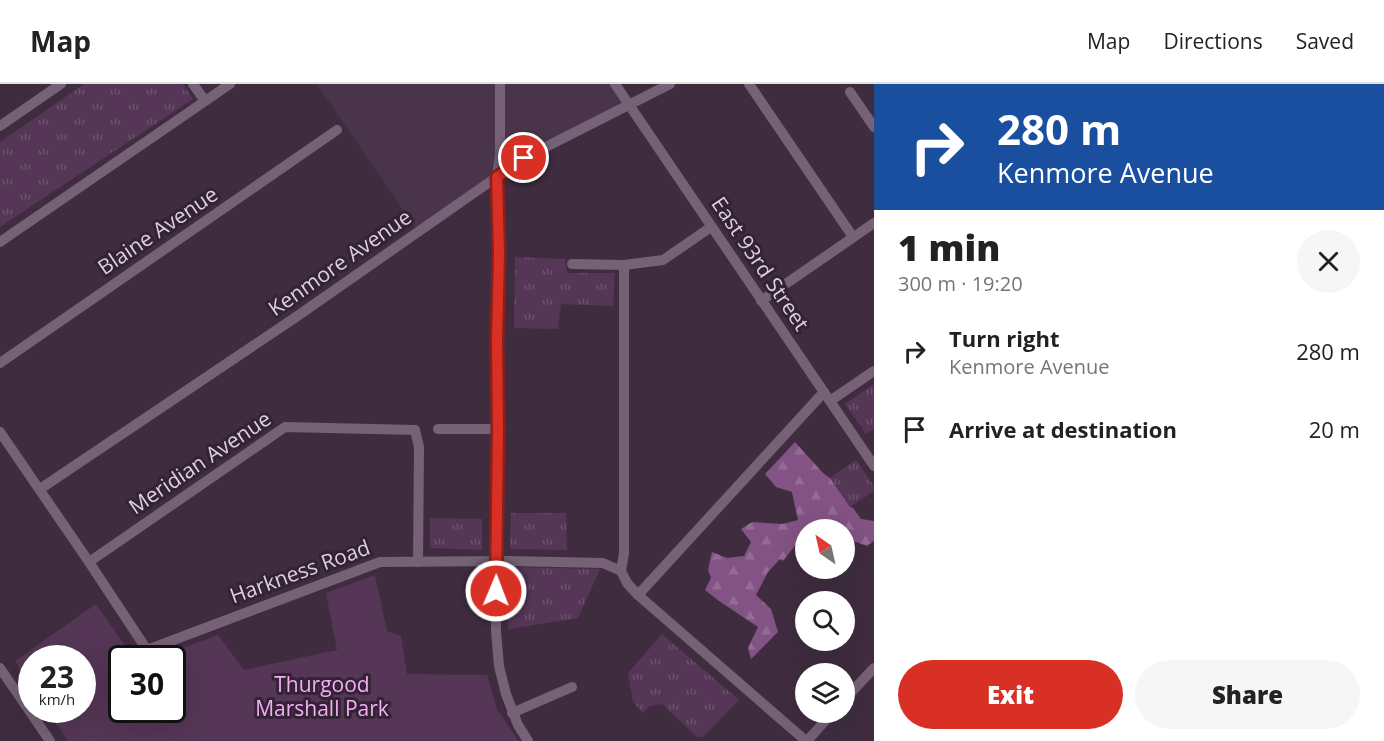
<!DOCTYPE html>
<meta charset="utf-8">
<style>
:root{--surface:#fff;--page:#f6f6f6;--text:#222;--muted:#767676;--line:#e0e0e0;--accent:#d93025}
body{margin:0;font-family:"Open Sans",sans-serif;background:var(--page);color:var(--text);height:100vh;display:flex;flex-direction:column;font-size:22px;white-space:nowrap}
*{box-sizing:border-box;margin:0}
p{font-size:20px;color:var(--muted)}
.icon{flex:none;width:33px;height:33px;fill:none;stroke:currentColor;stroke-width:2;stroke-linecap:round;stroke-linejoin:round}
.map{position:relative;flex:1;overflow:hidden}
.side{display:flex;flex-direction:column;background:var(--surface);width:510px}
.side>*{flex:none}
.hud{background:#1a4fa0;color:#fff;overflow:hidden}
.needle{width:39px;rotate:326deg}
.controls{position:absolute;left:795px;top:435px;display:grid;gap:12px}
.controls a{display:grid;place-items:center;width:60px;height:60px;border-radius:50%;background:var(--surface);box-shadow:0 6px 24px #0002;font-size:30px}
.speed{position:absolute;left:18px;top:561px;display:flex;gap:12px;font-size:30px;font-weight:700;text-align:center}
.speed>*{display:grid;place-content:center;width:78px;height:78px;border-radius:50%;background:var(--surface);box-shadow:0 6px 24px #0002;line-height:1}
.speed small{font-size:15px;font-weight:400}
.speed .limit{border:3px solid #111;border-radius:9px;background:#fff;color:#111}
.pin{position:absolute;display:grid;place-items:center;width:51px;height:51px;color:#fff;margin:-26px;border:3px solid #fff;border-radius:50%;box-shadow:0 2px 6px #0007}
.me{position:absolute;width:66px;margin:-33px;rotate:1deg;stroke-linejoin:round;filter:drop-shadow(0 0 4px #0008)}
.turn{display:flex;align-items:center;gap:21px;height:126px;padding:0 24px;font-size:27px}
.turn .icon{width:78px;height:78px;stroke-width:2.5}
.turn b{display:block;font-size:42px;line-height:51px}
.round{display:grid;place-items:center;flex:none;width:63px;height:63px;border-radius:32px;background:var(--page)}
.summary{display:flex;align-items:center;justify-content:space-between;height:102px;padding:0 24px}
h1{font-size:36px;font-weight:800;line-height:45px}
.action{display:flex;gap:12px;margin-top:auto;padding:12px 24px}
.action a{flex:1;height:69px;border-radius:36px;background:var(--accent);color:#fff;font-size:24px;font-weight:800;line-height:69px;text-align:center}
.action a+a{background:var(--page);color:var(--text)}
ul{padding:0;list-style:none}
li{display:flex;align-items:center;gap:18px;height:78px;padding:0 24px}
li div{flex:1}
li b{display:block;font-size:22px}
li em{font-style:normal}
header{display:flex;align-items:center;gap:36px;box-sizing:border-box;height:84px;padding:0 30px;background:var(--surface);border-bottom:2px solid var(--line)}
header strong{font-size:28px}
nav{display:flex;gap:33px;margin-inline-start:auto;font-size:21px}
main{display:flex;flex:1;min-height:0}
.map>svg:first-child{display:block}
.built{fill:#4a344b}
.grass{fill:url(#grass-tufts)}
.forest{fill:url(#forest-firs)}
.green{fill:#553656}
.lines{fill:none;stroke-linecap:round;stroke-linejoin:round}
.minor{stroke:#766177;stroke-width:10}
.route-casing{stroke:#8d1f18;stroke-width:15}
.route{stroke:#d93025;stroke-width:10}
.labels{text-anchor:middle;stroke-width:6;stroke-linejoin:round;paint-order:stroke}
.street-label{font-size:21px;fill:#ddd1dd;stroke:#342335}
.park-label{font-size:21px;fill:#f3adf5;stroke:#342335}
</style>
<header>
<strong>Map</strong>
<nav><a>Map</a><a>Directions</a><a>Saved</a></nav>
</header>
<main>
<div class="map">
<svg width="874" height="657" viewBox="0 0 874 657">
<defs>
<pattern id="grass-tufts" width="24" height="20" patternUnits="userSpaceOnUse" patternTransform="scale(1.5)"><rect width="24" height="20" fill="#553656"/><path d="M3 7l-1-3M5 7V3M7 7l1-3M15 17l-1-3M17 17v-4M19 17l1-3" fill="none" stroke="#6d526e"/></pattern>
<pattern id="forest-firs" width="22" height="20" patternUnits="userSpaceOnUse" patternTransform="scale(1.5)"><rect width="22" height="20" fill="#825384"/><path d="M5 1l3.5 6h-7zM16 11l3.5 6h-7z" fill="#936b95"/></pattern>
</defs>
<rect width="100%" height="100%" fill="#3f2d3f"/>
<path class="built" d="M317,0H615L629,21L524,74L418,148Z"/>
<g class="grass">
<path d="M84,0H183L193,15L0,143V58Z"/>
<path d="M515,173L565,175L567,189H615L613,222L561,220L558,245L514,244Z"/>
<path d="M874,300V345L866,350L845,320Z"/>
<path d="M856,376L874,402V407L850,423L830,394Z"/>
<path d="M511,429H566L567,466L510,465Z"/>
<path d="M430,434L482,435V466L430,464Z"/>
<path d="M510,483L600,485L578,534L508,545Z"/>
<path d="M662,550L739,616L703,653H697L662,620L650,622L643,629L633,618L628,589Z"/>
</g>
<path class="forest" d="M795,358L823,389L830,394L850,423L853,424L861,435L874,437V457L867,462L853,457L845,458L844,446H806L805,465L798,458L783,477L780,475L768,488L756,511L771,525L778,548L751,575L748,564L758,543L719,517L705,506L711,494L708,486L712,468L727,474L744,472L751,458L741,445L752,438L783,440L798,436L792,408L776,403L765,390Z"/>
<path class="green" d="M375,491L387,547L401,552L407,590L487,591L498,628L500,629L518,657H68L47,626H82V574H32L31,602L15,577L96,520L134,574H122V626H172V574H155L218,551L244,586L337,566L326,509Z"/>
<g class="lines">
<g class="minor">
<path d="M193,0L205,17"/>
<path d="M500,0V71L497,93L499,169L497,257L498,345L496,486V547L499,582L506,610L518,641L528,657"/>
<path d="M615,0L874,382"/>
<path d="M749,0L853,153"/>
<path d="M850,8L874,43"/>
<path d="M0,42L61,0"/>
<path d="M0,158L230,0"/>
<path d="M572,180L624,181L663,176L711,143"/>
<path d="M761,217L874,139"/>
<path d="M0,279L337,46"/>
<path d="M830,317L874,287"/>
<path d="M438,345H498"/>
<path d="M0,348L89,478L147,566L380,478L507,477L603,479L621,487L627,499L638,511L806,657"/>
<path d="M40,405L296,233L524,74L670,0"/>
<path d="M89,478L285,343L415,346L419,363L418,478"/>
<path d="M621,487L624,469V181"/>
<path d="M638,511L824,308"/>
<path d="M0,584L50,657"/>
<path d="M844,616L874,584"/>
<path d="M512,629L572,603"/>
<path d="M807,657L833,628"/>
</g>
</g>
<g class="lines">
<g class="route-casing">
<path id="route" d="M496,507L498,345L497,257L499,169L497,93L524,74"/>
</g>
<use href="#route" class="route"/>
</g>
<g class="labels">
<g class="street-label">
<text transform="translate(158 147) rotate(-34)" y="7">Blaine Avenue</text>
<text transform="translate(340 179) rotate(-35)" y="7">Kenmore Avenue</text>
<text transform="translate(760 180) rotate(56)" y="7">East 93rd Street</text>
<text transform="translate(200 379) rotate(-34)" y="7">Meridian Avenue</text>
<text transform="translate(300 488) rotate(-20)" y="7">Harkness Road</text>
</g>
<g class="park-label">
<text x="322" y="608">Thurgood<tspan x="322" dy="24">Marshall Park</tspan></text>
</g>
</g>
</svg>
<div class="controls">
<a><svg class="needle" viewBox="-14 -14 28 28"><path d="M0-13l5 13h-10z" fill="#e53935"/><path d="M0 13l5-13h-10z" fill="#767676"/></svg></a>
<a><svg class="icon" aria-label="search" viewBox="0 0 24 24"><circle cx="10" cy="10" r="6"/><path d="M15 15l6 6"/></svg></a>
<a><svg class="icon" aria-label="layers" viewBox="0 0 24 24"><path d="M12 4l9 5-9 5-9-5zM3 14l9 5 9-5"/></svg></a>
</div>
<div class="speed"><div>23<small>km/h</small></div><div class="limit">30</div></div>
<div class="pin" style="left:524px;top:74px;background:#d93025"><svg class="icon" aria-label="arrive" viewBox="0 0 24 24"><path d="M6 21V4h12l-3 4 3 4H6"/></svg></div>
<svg class="me" style="left:496px;top:507px" viewBox="-20 -20 40 40"><circle r="17" fill="#d93025" stroke="#fff" stroke-width="3"/><path d="M0-11L8 9 0 5-8 9z" fill="#fff"/></svg>
</div>
<section class="side">
<div class="hud">
<div class="turn"><svg class="icon" aria-label="right" viewBox="0 0 24 24"><path d="M7 20v-9h11M14 6l5 5-5 5"/></svg><div><b>280 m</b>Kenmore Avenue</div></div>
</div>
<div class="summary"><div><h1>1 min</h1><p>300 m · 19:20</p></div><a class="round"><svg class="icon" aria-label="close" viewBox="0 0 24 24"><path d="M6 6l12 12M18 6L6 18"/></svg></a></div>
<ul>
<li><svg class="icon" aria-label="right" viewBox="0 0 24 24"><path d="M7 20v-9h11M14 6l5 5-5 5"/></svg><div><b>Turn right</b><p>Kenmore Avenue</p></div><em>280 m</em></li>
<li><svg class="icon" aria-label="arrive" viewBox="0 0 24 24"><path d="M6 21V4h12l-3 4 3 4H6"/></svg><div><b>Arrive at destination</b></div><em>20 m</em></li>
</ul>
<div class="action"><a>Exit</a><a>Share</a></div>
</section>
</main>
